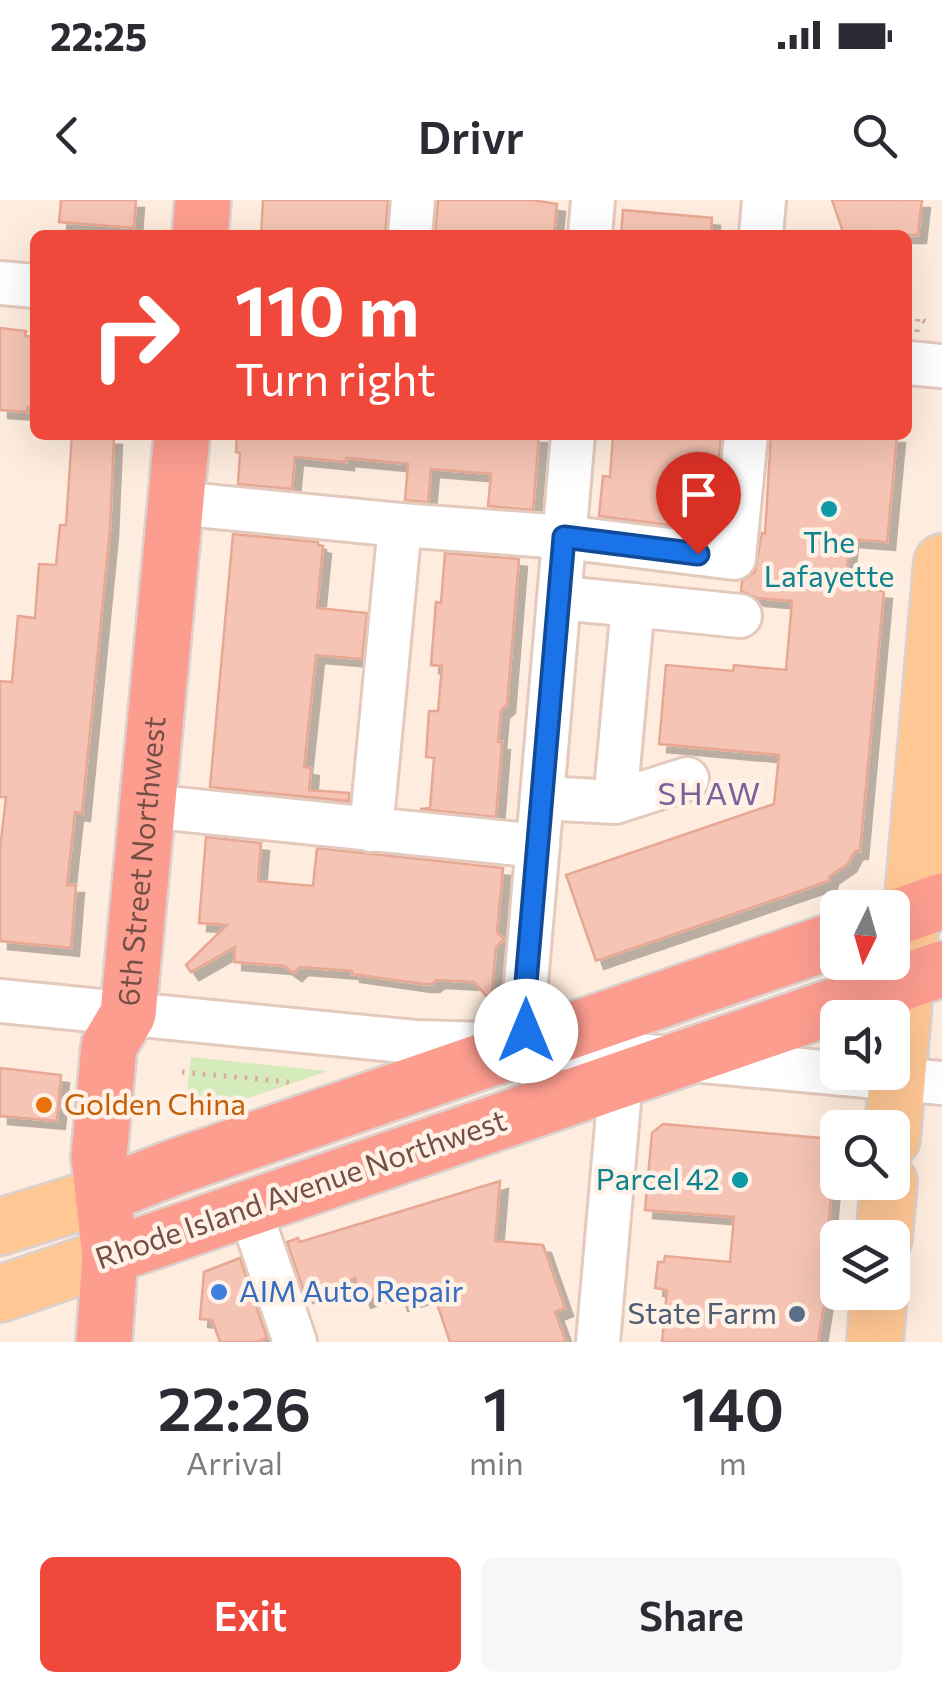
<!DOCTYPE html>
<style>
:root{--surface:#fff;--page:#f7f7f7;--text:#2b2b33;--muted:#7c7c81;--accent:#f0483a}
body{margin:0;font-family:Commissioner,sans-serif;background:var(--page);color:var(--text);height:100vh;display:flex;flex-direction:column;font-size:38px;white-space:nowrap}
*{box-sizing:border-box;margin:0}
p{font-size:32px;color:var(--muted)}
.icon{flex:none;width:55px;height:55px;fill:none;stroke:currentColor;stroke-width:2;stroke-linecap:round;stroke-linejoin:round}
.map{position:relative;height:1142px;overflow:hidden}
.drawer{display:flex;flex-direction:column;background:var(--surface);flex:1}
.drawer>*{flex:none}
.top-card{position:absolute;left:30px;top:30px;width:882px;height:210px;border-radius:15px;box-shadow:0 10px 40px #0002;background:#f0483a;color:#fff;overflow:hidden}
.needle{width:65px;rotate:185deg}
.controls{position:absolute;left:820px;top:690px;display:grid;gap:20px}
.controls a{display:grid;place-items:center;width:90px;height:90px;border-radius:15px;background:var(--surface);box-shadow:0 10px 40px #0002;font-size:50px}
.pin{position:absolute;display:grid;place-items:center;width:85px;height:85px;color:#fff;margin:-102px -42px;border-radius:50% 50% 50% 0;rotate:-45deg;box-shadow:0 0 10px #0007}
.pin .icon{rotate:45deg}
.me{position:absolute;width:110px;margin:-55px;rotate:0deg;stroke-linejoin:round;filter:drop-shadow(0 0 8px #0008)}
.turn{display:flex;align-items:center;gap:35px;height:210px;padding:0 40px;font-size:45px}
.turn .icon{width:130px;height:130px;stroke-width:2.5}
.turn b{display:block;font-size:70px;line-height:85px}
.eta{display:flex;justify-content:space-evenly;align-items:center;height:170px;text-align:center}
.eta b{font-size:60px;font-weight:600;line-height:70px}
.action{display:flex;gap:20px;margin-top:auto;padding:20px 40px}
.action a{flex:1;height:115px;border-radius:15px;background:var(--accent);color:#fff;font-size:40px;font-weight:600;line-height:115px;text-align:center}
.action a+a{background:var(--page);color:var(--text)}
.status{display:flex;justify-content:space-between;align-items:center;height:70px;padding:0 50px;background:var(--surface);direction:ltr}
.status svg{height:28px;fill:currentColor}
header{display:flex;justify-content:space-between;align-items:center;height:130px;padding:0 40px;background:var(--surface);font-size:45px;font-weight:600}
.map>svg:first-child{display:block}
.green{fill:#d6ebbc}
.building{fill:#f5c4b4;stroke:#e8a793;stroke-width:2.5;filter:url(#shadow)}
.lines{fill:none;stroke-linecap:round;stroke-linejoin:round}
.minor-casing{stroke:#e4c9bd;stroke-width:48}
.major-casing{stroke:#dbd1cf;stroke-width:60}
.highway-casing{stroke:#dbd1cf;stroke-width:60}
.path{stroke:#d9a898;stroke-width:5;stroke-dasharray:2.5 8;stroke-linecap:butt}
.minor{stroke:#fff;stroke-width:42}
.major{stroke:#ffc794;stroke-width:55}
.highway{stroke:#fd9d90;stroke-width:55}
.route-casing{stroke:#114b97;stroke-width:25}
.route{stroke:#1a73e8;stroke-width:18}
.culture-dot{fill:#0f9aa8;stroke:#fff1e6;stroke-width:4}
.food-dot{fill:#e8710a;stroke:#fff1e6;stroke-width:4}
.shop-dot{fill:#3f7fe0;stroke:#fff1e6;stroke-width:4}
.service-dot{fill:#5c6f8a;stroke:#fff1e6;stroke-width:4}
.labels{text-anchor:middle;stroke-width:9;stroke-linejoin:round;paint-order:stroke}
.culture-label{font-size:30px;fill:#0d838f;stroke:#fff1e6}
.street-label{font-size:30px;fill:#754f45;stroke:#fff1e6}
.food-label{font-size:30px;fill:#c56008;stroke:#fff1e6;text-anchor:start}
.shop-label{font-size:30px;fill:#366cbe;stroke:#fff1e6;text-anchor:start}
.service-label{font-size:30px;fill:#4e5e75;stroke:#fff1e6;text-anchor:end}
.neighbourhood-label{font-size:32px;letter-spacing:2.5px;fill:#7d6099;stroke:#fff1e6}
</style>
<div class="status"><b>22:25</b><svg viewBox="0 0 49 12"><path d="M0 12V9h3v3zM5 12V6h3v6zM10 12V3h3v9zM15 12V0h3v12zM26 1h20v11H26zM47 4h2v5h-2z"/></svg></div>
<header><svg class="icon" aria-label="back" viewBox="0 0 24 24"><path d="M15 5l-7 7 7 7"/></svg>Drivr<svg class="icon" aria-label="search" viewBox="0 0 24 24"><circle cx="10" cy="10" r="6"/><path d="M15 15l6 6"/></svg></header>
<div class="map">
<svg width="942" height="1142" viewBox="0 0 942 1142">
<defs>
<filter id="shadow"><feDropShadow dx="8" dy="8" stdDeviation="0" flood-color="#0004"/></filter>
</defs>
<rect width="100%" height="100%" fill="#feedde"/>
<path class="green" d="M191,857L328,871L184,920Z"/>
<g class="building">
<path d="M61,0H136L134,28L59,22Z"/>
<path d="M263,0H388L385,35H261Z"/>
<path d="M438,0H532L557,4L554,35H435Z"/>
<path d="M832,0H922L918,35H844Z"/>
<path d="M623,10L712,18L711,35H621Z"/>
<path d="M0,128L26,131L25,136L35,137V208L27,207V212L0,210Z"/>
<path d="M72,235L114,237L110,329L82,613L75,612L67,685H76L71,748L0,741V650L6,597H0V481L12,482L18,416L35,418L39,364L56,365L60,325H66Z"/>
<path d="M237,235H539L533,310L488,306L491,274L431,269L428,302L405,300L408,264L346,258V262L295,257L292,289L238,284L240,253L236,252Z"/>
<path d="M613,235H721L717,280L683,277L678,326L599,316L603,276L610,277Z"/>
<path d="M771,235H897L887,342L850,339L845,388L884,391L860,651H855L848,664L830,676L829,681L596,761L566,675L774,604L779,555L659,544L666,465L733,471L734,465L786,470L792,401L757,398L741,391L742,381L755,372L762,333L765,334Z"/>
<path d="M233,334L318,342V345L323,346L317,408L367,413L362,459L316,455L304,567L311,568L309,590L349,593V601L210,587Z"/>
<path d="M445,353L519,359L507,505L501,510L498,542H502L496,617L420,609L430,608L434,558L426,557L429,511H438L442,466L431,465L436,402L441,403Z"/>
<path d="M206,637L261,643L258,681L313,686L317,648L503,668L497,732L504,739L496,747L491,801L474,782L437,780L432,784H423L352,774V771L300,767L294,773L284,766L234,762L235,747L191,772L186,765L227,725L199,723Z"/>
<path d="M0,868L61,875L57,921L0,916Z"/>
<path d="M663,924L833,939L835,950L822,1099H825L818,1142H662L667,1090L655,1088L658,1062H664L665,1056L730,1062L734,1017L645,1010L652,933Z"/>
<path d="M500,981L495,1041L543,1045L565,1108L555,1112L566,1142H450L433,1092L400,1103L395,1088L363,1100L355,1078L305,1095L287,1042L298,1038L300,1042Z"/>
<path d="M240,1058L267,1138L257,1142H220L212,1120L200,1119L204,1072Z"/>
</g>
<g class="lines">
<g class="minor-casing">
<g id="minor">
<path d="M410,35L413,0"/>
<path d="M590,35L593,0"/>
<path d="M761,35L764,0"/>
<path d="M0,83L35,86"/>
<path d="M908,163L942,166"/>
<path d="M176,303L400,325L371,630"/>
<path d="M400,325L564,337L734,358L746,235"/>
<path d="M633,405L740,416"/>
<path d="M542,598L615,602L633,405L560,398"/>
<path d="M615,602L687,579"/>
<path d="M148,606L538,646"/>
<path d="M0,801L415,842L529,845L942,883"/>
<path d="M538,871L526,831L524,806L573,235"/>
<path d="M249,1008L295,1142"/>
<path d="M598,1142L621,879"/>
</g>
</g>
<g class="major-casing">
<g id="major">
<path d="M892,939L942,362"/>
<path d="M0,1027L103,995"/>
<path d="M884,1038L889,982"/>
<path d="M0,1094L110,1056"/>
<path d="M875,1142L879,1092"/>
</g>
</g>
<g class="highway-casing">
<g id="highway">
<path d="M200,35L203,0"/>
<path d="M892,719L942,701"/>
<path d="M103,995L172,968L838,739"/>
<path d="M110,1056L942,769"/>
<path id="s1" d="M104,1142L110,1056L99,957L109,846L128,814L182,235"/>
</g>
</g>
<g class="path">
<path d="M917,132L918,117L928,124"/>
<path d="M182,872L289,882"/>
</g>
<use href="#minor" class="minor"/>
<use href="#major" class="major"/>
<use href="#highway" class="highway"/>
</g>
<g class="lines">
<g class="route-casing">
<path id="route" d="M526,831L524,806L564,337L698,354"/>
</g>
<use href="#route" class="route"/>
</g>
<g class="culture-dot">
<circle cx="829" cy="309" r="10"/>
<circle cx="740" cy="980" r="10"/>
</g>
<circle class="food-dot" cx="44" cy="905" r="10"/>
<circle class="shop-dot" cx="219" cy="1092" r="10"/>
<circle class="service-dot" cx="797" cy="1114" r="10"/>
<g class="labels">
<g class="culture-label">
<text x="829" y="353">The<tspan x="829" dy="34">Lafayette</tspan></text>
<text x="720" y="990" text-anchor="end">Parcel 42</text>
</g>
<g class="street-label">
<text dy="10" stroke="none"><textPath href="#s1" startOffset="488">6th Street Northwest</textPath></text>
<text transform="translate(301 990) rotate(-19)" y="10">Rhode Island Avenue Northwest</text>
</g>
<g class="food-label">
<text x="64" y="915">Golden China</text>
</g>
<g class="shop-label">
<text x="239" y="1102">AIM Auto Repair</text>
</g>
<g class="service-label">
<text x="777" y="1124">State Farm</text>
</g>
<g class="neighbourhood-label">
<text x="710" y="605">SHAW</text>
</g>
</g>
</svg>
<div class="controls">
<a><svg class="needle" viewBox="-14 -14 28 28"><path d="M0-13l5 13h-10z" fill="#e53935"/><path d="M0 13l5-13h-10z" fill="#7c7c81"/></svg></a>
<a><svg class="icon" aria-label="sound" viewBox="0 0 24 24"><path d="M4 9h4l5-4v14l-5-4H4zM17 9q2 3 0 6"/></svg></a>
<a><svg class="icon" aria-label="search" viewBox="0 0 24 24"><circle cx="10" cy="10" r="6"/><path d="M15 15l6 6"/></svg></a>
<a><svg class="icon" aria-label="layers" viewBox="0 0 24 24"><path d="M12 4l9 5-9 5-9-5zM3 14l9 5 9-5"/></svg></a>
</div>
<div class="pin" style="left:698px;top:354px;background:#d93025"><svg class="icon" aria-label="arrive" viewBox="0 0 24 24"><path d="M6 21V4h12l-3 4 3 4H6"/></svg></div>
<svg class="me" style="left:526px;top:831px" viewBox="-20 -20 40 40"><circle r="19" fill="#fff"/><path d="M0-13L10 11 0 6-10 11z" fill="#1a73e8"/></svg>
<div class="top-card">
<div class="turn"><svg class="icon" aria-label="right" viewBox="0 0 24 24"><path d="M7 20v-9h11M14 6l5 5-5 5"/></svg><div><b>110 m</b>Turn right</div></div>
</div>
</div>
<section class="drawer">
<div class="eta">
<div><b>22:26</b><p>Arrival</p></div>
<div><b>1</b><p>min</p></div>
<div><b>140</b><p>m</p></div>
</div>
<div class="action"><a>Exit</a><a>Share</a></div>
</section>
